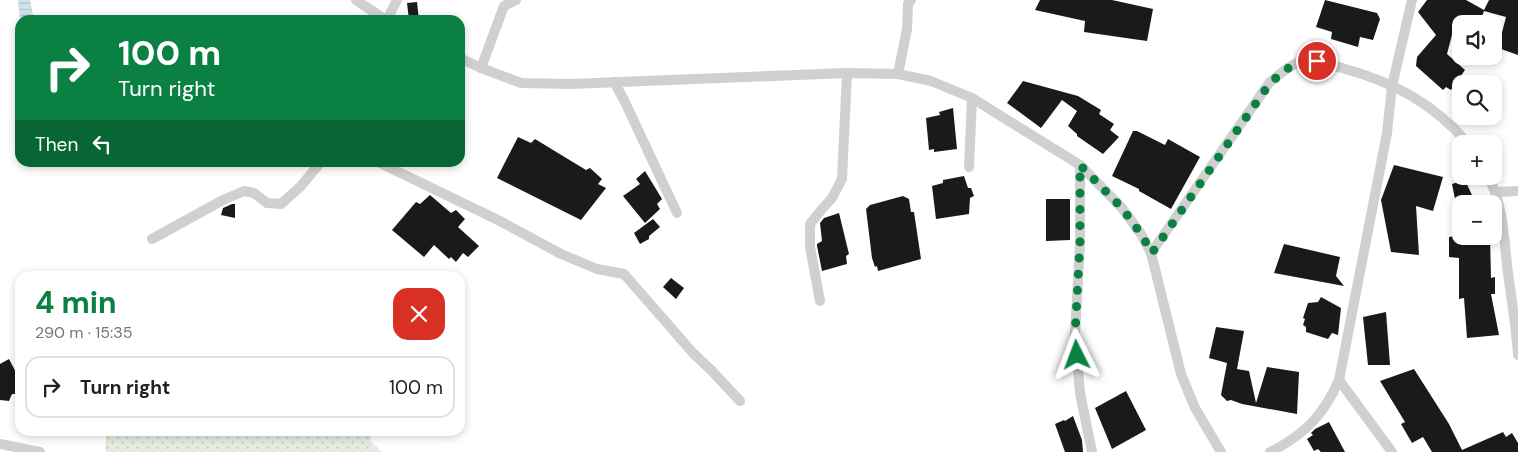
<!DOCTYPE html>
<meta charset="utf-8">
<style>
:root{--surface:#fff;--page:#f2f2f2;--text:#202124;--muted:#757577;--line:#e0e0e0;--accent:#0b8043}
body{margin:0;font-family:"DM Sans",sans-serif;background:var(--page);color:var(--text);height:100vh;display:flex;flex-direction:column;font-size:19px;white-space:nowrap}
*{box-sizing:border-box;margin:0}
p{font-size:16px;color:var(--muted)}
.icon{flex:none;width:28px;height:28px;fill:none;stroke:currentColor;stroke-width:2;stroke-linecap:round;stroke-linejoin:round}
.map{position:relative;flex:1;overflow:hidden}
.details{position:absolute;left:15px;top:271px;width:450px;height:165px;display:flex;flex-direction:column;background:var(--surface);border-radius:15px;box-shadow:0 2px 8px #0003}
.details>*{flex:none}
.hud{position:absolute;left:15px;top:15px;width:450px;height:152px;border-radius:15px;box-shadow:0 2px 8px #0003;background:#0b8043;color:#fff;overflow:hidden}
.controls{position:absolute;left:1452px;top:15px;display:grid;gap:10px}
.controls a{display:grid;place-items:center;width:50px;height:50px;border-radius:10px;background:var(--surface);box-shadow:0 2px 8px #0003;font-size:25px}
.pin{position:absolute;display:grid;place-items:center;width:42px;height:42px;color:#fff;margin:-21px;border:2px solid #fff;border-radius:50%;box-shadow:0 1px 5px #0007}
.me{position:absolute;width:55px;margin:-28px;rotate:357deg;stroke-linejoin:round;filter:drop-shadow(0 0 4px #0008)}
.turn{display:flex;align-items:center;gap:18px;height:105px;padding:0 20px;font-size:22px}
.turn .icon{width:65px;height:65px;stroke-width:2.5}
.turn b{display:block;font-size:35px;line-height:42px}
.then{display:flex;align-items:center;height:48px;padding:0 20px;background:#0003;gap:10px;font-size:19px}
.round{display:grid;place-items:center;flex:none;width:52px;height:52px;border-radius:15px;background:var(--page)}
.headline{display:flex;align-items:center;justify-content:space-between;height:85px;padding:0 20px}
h1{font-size:30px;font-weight:700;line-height:38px;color:var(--accent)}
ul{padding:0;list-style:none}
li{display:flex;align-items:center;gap:15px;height:62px;margin:0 10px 8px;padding:0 10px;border:2px solid var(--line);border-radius:15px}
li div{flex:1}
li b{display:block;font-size:19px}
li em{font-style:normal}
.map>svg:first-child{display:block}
.grass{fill:url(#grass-dots)}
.water{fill:url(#water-rules)}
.building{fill:#1a1a1a}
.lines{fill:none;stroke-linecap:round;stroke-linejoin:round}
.street{stroke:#d0d0d0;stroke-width:10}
.route{stroke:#0b8043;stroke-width:9;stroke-dasharray:0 16.2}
</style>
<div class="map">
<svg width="1518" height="452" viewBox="0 0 1518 452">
<defs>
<pattern id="grass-dots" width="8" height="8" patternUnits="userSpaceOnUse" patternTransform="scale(1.25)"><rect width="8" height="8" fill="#e6ecdf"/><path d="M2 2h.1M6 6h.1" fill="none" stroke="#c6cbc0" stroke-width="1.8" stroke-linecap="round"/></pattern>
<pattern id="water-rules" width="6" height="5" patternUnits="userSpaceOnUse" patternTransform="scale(1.25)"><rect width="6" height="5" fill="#cfe2ee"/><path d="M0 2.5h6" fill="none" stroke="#b2c2cd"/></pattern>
</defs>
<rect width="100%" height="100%" fill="#fff"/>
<path class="grass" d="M107,431H372L370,441L382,452H107L105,450Z"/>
<path class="water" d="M18,0H30L34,20H20Z"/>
<g class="building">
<path d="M1040,0H1112L1153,9L1147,41L1084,32L1085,21L1035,10Z"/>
<path d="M1325,0L1377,13L1380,19L1373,40L1360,37L1358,47L1331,39L1332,32L1316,27Z"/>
<path d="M1427,0H1466L1484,10L1489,0H1518V55L1498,48L1506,17L1484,11L1479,24H1461V29L1454,27L1447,54L1465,70L1451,90L1446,87L1443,90L1416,66L1417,57L1436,35L1418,12Z"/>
<path d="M417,2L419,20H409L407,3Z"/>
<path d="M1023,81L1078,96L1101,110L1099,114L1114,124L1110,130L1119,137L1103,154L1077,136V134L1068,126L1077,111L1062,100L1041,128L1007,103Z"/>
<path d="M953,108L957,149L934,152V149L929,150L926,118L940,115L939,112Z"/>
<path d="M1133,131H1137L1165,145L1168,139L1200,157L1171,209L1139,191V189L1112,176Z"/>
<path d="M518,137L531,143L535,139L586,170L590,168L602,179L598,184L606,188L581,220L497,178Z"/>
<path d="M1394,165L1443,177L1433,211L1416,206L1419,255L1391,252L1381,200Z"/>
<path d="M645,171L662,199L657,204L660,209L645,223L623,196L640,184L636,179Z"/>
<path d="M964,176L968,188H971L974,196L970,198L969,214L936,219L932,186L943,183V180Z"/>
<path d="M1465,180L1476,204H1456L1452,184Z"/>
<path d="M430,195L451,213L456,210L465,219L458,227L479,246L468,257L463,253L456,262L451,257L449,259L434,245L424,257L392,230L416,202L420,204Z"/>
<path d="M903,196L909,199L911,212H914L921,259L878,271L877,266L875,267L872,258L866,209L870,205Z"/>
<path d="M1046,199H1070V240L1046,241Z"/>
<path d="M232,204H235V218L221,215L223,208Z"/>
<path d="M839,213L849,254L846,256L847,264L822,271L817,246V244L822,241L820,223L824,218Z"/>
<path d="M653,219L660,227L649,236V239L640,244L634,233Z"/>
<path d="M1461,235L1490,236L1491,278L1495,277V294H1491L1499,335L1467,338L1464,298L1459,299V258L1449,257V237Z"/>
<path d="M1284,244L1340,257L1336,276L1344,286L1274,273Z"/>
<path d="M671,278L684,288L676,299L663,287Z"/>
<path d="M1321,297L1341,308L1338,335L1332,333L1328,339L1306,332V327L1303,325L1305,319L1303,318L1308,303L1318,302Z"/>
<path d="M1386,312L1390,365H1368L1363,317Z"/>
<path d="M1216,327L1244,331L1237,369L1249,371L1256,403L1267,367L1299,372L1297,414L1242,404L1231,400L1227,401L1221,395L1227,363L1209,358Z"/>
<path d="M9,359L20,380V388L19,394H12L9,401L0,400V364Z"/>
<path d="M1414,369L1449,424L1462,450L1503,432L1506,437L1512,433L1518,443V452H1432L1423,437L1412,443L1401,424L1405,422L1380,381Z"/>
<path d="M1126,391L1146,430L1112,449L1095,408Z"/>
<path d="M1073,416L1082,440L1083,452H1065L1055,424L1064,420L1065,421Z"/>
<path d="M1329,422L1345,452H1321L1318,449L1314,451L1307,439L1313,435L1311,433L1315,429Z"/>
</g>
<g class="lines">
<g class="street">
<path d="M356,0L386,20"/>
<path d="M387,20L397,0"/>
<path d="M460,58L481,68L521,83L570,84L847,73L898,74L931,81L972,98L1080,165L1122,208L1141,234L1151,253L1181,374L1195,408L1221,452"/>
<path d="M481,68L504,6L516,0"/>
<path d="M898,74L907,29L908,4L911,0"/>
<path d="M614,82L624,100L677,213"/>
<path d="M378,162L500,221L561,254L597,269L624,274L693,353L712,371L740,401"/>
<path d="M1080,165V243L1075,335L1080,393L1092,452"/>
<path d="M969,167L972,98"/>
<path d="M1488,176C1503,205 1504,234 1507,266C1511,296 1516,325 1518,355"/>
<path d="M1496,192L1518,191"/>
<path d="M152,239L223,200L244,191L254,193L267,203L281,204L300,187L321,162"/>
<path d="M1151,253L1269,83C1279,75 1292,62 1305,61C1318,60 1330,65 1342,68C1393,82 1434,103 1468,144"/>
<path d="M820,301L810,247V224L822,209L832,198L842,179L847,73"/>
<path d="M1339,380L1392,452"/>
<path d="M0,444L40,452"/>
<path d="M1270,452C1303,436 1324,415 1339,380L1387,133L1392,86L1412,0"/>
</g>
</g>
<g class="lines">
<path class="route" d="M1077,355L1075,335L1080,243V165L1122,208L1141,234L1152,253L1270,83C1287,69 1294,60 1317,61"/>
</g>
</svg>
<div class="controls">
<a><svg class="icon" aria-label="sound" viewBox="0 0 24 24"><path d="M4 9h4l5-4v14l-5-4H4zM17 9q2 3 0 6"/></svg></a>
<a><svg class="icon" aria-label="search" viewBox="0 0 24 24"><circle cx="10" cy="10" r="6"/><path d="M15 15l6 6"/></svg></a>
<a>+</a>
<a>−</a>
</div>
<div class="pin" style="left:1317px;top:61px;background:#d93025"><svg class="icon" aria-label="arrive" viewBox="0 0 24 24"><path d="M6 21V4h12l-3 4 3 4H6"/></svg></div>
<svg class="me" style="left:1077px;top:355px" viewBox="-20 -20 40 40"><path d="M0-17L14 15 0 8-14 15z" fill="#0b8043" stroke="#fff" stroke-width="4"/></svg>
<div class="hud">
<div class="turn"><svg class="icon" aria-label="right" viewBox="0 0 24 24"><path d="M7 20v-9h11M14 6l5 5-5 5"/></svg><div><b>100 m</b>Turn right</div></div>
<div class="then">Then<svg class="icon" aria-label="left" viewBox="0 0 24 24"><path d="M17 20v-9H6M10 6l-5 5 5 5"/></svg></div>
</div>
<section class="details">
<div class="headline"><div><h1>4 min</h1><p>290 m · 15:35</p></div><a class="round" style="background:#d93025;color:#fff"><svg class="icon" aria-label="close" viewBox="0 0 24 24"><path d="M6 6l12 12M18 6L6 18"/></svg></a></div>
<ul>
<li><svg class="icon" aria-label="right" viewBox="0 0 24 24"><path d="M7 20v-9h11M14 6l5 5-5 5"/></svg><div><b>Turn right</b></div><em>100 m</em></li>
</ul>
</section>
</div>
